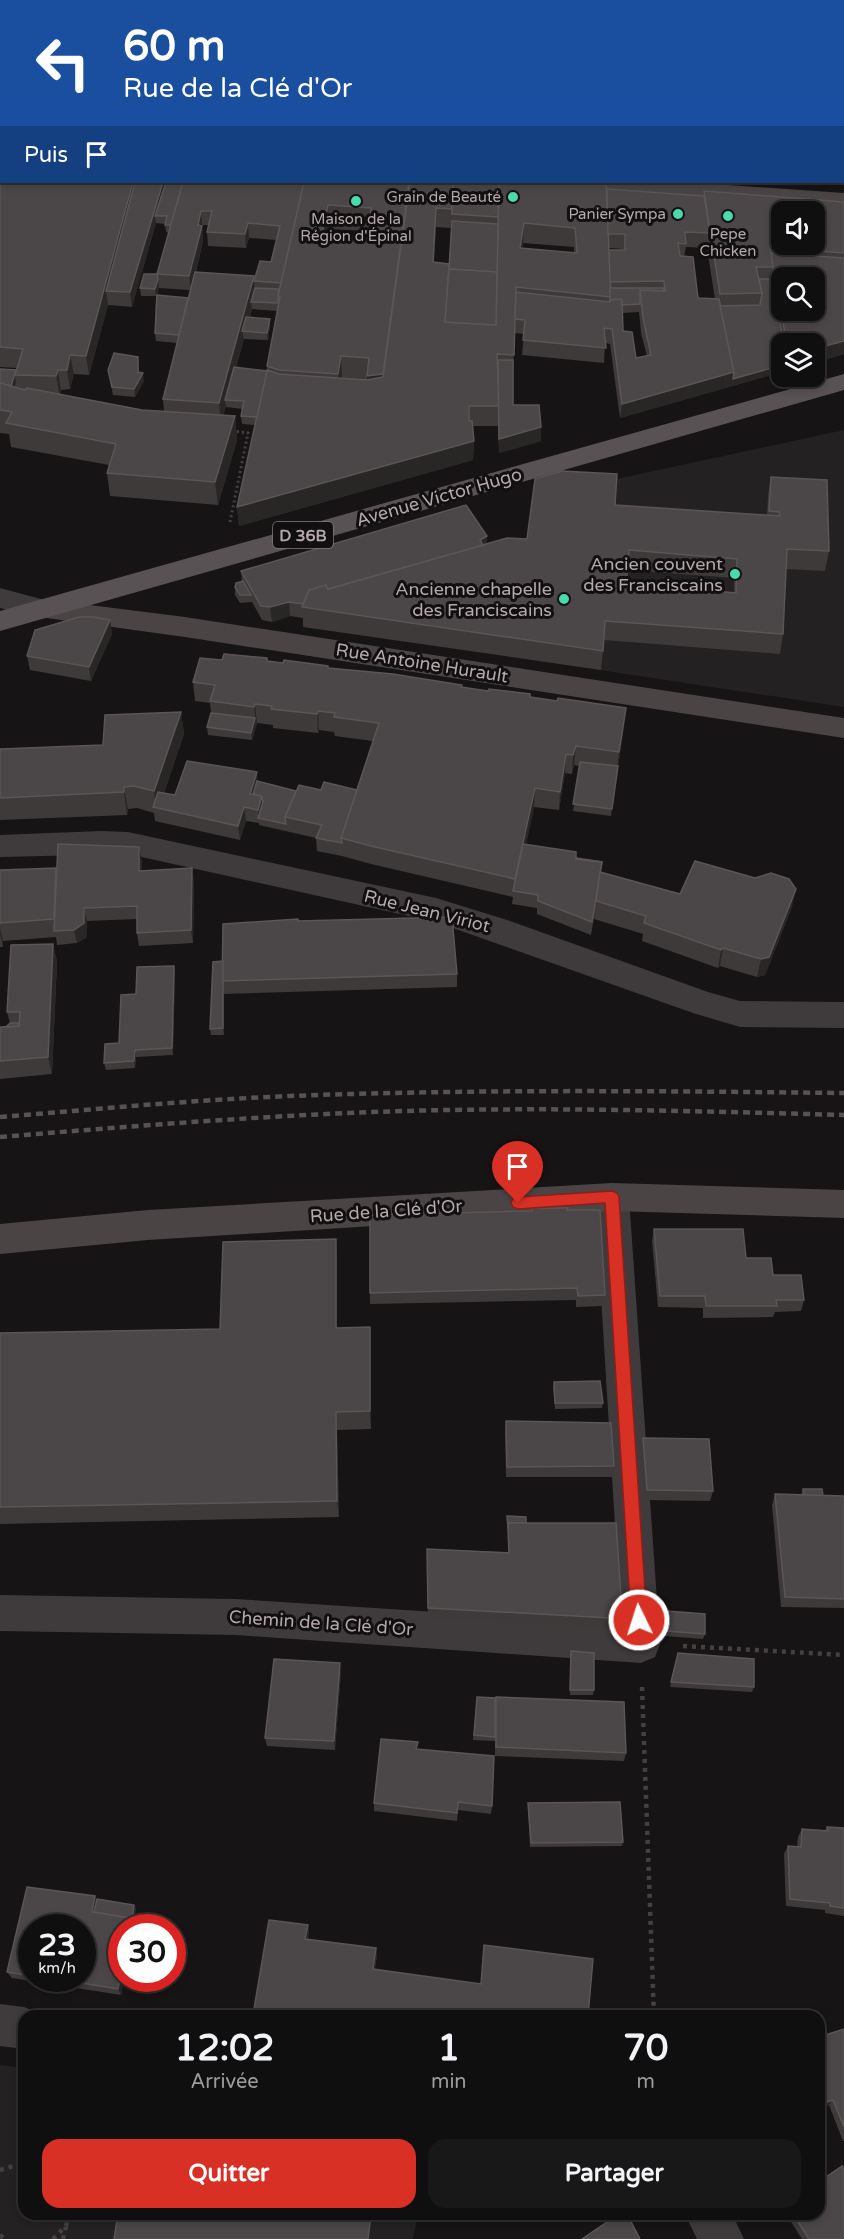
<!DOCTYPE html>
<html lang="fr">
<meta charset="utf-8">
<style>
:root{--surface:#100f0f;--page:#191818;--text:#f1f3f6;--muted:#9c9c9e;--line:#302f2f;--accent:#d93025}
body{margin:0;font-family:"Varela Round",sans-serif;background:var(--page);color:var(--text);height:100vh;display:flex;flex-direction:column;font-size:22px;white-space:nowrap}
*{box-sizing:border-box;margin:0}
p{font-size:20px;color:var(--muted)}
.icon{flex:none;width:33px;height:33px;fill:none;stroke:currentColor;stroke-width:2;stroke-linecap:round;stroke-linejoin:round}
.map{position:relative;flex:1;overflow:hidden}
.panel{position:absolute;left:18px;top:2010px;width:807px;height:210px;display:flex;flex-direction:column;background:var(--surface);border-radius:18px;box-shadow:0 3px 9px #0003,0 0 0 2px var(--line)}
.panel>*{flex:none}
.guide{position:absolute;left:0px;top:0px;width:844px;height:183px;box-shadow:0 3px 9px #0003,0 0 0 2px var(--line);background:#1a4fa0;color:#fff;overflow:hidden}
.controls{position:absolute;left:771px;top:201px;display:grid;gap:12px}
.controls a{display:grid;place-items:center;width:54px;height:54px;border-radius:12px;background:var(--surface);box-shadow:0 3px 9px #0003,0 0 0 2px var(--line);font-size:30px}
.speed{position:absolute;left:18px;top:1914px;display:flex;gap:12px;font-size:30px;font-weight:700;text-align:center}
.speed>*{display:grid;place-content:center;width:78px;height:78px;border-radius:50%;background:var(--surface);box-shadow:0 3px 9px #0003,0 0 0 2px var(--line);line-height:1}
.speed small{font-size:15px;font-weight:400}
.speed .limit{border:9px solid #d22;background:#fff;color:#111}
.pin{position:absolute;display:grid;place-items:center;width:51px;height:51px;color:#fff;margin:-62px -26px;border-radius:50% 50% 50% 0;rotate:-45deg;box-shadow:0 0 6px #0007}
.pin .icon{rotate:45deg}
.me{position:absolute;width:66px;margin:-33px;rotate:356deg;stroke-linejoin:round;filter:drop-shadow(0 0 4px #0008)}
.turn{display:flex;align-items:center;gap:21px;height:126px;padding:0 24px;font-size:27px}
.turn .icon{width:78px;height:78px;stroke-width:2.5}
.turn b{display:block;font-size:42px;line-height:51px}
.then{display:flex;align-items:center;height:57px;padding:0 24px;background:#0003;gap:12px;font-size:22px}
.eta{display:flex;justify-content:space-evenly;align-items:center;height:102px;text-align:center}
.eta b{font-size:36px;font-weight:700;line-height:42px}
.button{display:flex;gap:12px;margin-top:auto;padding:12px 24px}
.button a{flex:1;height:69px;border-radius:18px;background:var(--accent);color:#fff;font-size:24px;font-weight:700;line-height:69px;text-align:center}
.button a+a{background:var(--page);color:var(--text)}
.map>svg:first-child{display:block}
.built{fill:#232121}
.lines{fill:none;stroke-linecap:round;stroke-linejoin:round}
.path-far1{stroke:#464041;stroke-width:3;stroke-dasharray:2 3;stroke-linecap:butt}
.path{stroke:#464041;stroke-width:4.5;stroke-dasharray:4 5;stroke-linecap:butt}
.street{fill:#3f3b3c;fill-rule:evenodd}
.secondary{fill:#4a4445;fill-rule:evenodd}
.primary{fill:#595254;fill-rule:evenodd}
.rail{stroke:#595254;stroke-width:4.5;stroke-dasharray:7 5;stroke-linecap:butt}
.wall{fill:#3e3a3a;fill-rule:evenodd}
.shaded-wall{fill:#292626}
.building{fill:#4b4647;stroke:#5b5556;stroke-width:1.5;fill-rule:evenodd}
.route{fill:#d93025;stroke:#8d1f18;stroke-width:1.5}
.poi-dot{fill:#47dbad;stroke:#110f0f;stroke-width:2}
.labels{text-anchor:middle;stroke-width:6;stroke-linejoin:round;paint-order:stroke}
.far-poi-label{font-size:15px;fill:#b4a8ab;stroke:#110f0f;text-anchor:end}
.shield{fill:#110f0f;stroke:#837a7c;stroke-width:1.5}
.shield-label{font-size:16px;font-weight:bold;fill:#b4a8ab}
.street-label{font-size:18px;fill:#b4a8ab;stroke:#110f0f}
.poi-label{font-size:18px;fill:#b4a8ab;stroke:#110f0f;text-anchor:end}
</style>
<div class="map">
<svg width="844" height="2239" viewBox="0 0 844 2239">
<rect width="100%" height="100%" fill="#161414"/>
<g class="built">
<path d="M844,430V707L514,657L561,491Z"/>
<path d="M0,2065L24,2068V2214H418L413,2239H0Z"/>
</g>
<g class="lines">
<path class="path-far1" d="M230,522L248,433L232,431"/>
<g class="path">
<path d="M683,1646L844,1655"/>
<path d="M642,1687L654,2016"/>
<path d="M0,2170L24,2163"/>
<path d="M0,2235L5,2239"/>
<path d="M53,2239L66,2226L70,2214"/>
<path d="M63,2239L66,2227"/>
</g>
<g class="street">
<path d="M325,0H351L352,2H326Z"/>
<path d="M357,0H379L357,2Z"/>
<rect x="0" y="48" width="2" height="14"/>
<rect x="843" y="104" width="1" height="14"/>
<path d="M0,588L52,602L56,609L52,616L42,619L0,608Z"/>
<path d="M101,831L128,832L436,898L507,920L708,992L740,1001L844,1002V1028L740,1027L693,1013L436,922L128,854L0,857V835Z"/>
<path d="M612,1183L624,1187L629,1197L660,1644L655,1657L641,1663L236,1635L0,1631V1595L236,1599L621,1624L595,1197L600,1187Z"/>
<path d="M0,2004L24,2007L39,2013L40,2016H24V2049L0,2046Z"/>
<path d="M685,2214H732L744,2239H697Z"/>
</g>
<g class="secondary">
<rect x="0" y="139" width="2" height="14"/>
<path d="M584,182H684L844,193V207L595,189L587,187Z"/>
<path d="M42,599L185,617L844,718V738L185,637L32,616L28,609L32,602Z"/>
<path d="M612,1183L844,1190V1218L612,1211L148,1240L0,1254V1224L148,1210Z"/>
</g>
<path class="primary" d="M844,374V390L0,631V611Z"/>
<g class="rail">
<path d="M0,1117C97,1109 193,1100 290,1096C474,1089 659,1091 844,1093"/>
<path d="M0,1137C134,1126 269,1115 403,1111C550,1107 697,1111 844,1115"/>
</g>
</g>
<g class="wall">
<path d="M0,0H109L108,1L2,2V44H0Z"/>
<path d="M398,0H747L746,2H397Z"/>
<path d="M809,0H844V7H843V2H811L809,1Z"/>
<path d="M0,150L2,182L607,189L704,196V191L844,202V354L814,363V344H782V372L620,418L610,344L605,343L604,363L522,355L524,334L514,333L513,405L541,441L499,453L498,426H473L474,441L473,460L239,526L237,507L255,425L242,424L241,416L243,409L226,407V406L223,416H235L237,440L218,505L110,496L107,473L109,465L11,447L9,434L0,433V369L16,370L17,368L0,367ZM156,223L165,224L166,232L169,233L157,274L140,288L141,296H156L155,333L156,341L177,343L163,399L164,411L142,410L60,394L61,390L70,389L74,374L89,375L108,305L132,307ZM202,225H209L207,232L208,246L246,248L249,238L276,240L271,262L254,281V276L196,272L203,241ZM436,227L451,228L449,269L434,262ZM329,229L367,231V237L328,235ZM523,243L574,247V253L522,249ZM686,247L707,248L715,299L698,298L684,257ZM609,248L623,249V250H609ZM159,287V288L190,290L188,298L157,295ZM252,309L277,311L267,366V371L236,367L244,339L268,340L270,326L250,317ZM639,312L641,333L647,356L636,358L623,331V313Z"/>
<path d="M138,357L139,372L144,381L135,397L113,395L108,370Z"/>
<path d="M771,477L829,551L825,571L786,569L783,634L780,654L604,640L601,670L303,627V618L290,616L272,622L262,620L252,602L240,603L235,595V587L242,581L241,571L527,539L615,505L767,515L768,496ZM627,570L734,578V592L626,584Z"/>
<path d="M110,620L112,634L91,681L30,670L27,656Z"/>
<path d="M267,658V661L328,668L557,701L626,708L611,816L573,811L580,766L574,765L572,774L565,773L559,810L534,807L526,844L576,858L602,862L601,872L680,894L792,907L765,975L757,977L720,966L718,968L642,941L643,934L594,919L595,912L591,935L537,914V908L512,904L513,897L371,864L342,856L317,851L316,838L259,825V823L246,821L240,840L155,821L154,813L137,808L128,809L127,815L0,820V749L103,745L181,712L184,734L164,793L175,795L258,781L296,791L357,790L373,741L335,736L334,732L319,730L318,733L273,728V725L257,723L252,740L208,735L207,727L211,713L210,703L195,701L193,682L222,660Z"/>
<path d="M142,861L141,871L194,882L193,943L139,946L137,933V919L87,921V937L77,943L57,945L56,937L3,941V947H0V870L56,868L57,872Z"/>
<path d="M298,921L457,974V987L224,994V1035H211L210,1029L223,961Z"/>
<path d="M53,944L57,962L52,1074L0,1079V1027H6L10,1023L7,1012Z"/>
<path d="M174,966L175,973L173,1055L136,1057L135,1068L106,1070L104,1063L119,1043L136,994Z"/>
<path d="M532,1208L567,1210L605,1295L603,1306L576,1307V1300L370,1304V1293L531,1211Z"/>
<path d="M654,1229L746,1258L773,1275L804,1300L801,1311L775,1312L773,1317L703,1318V1308L658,1307L652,1241Z"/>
<path d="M337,1258V1328L370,1327L371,1345V1429L337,1430L339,1517L0,1524V1333L220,1329Z"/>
<path d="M554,1382L603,1403L602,1408L555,1409L553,1388Z"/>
<path d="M506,1421L614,1466L612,1477H506L505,1432Z"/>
<path d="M643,1438L713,1491L710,1501L645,1500L641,1449Z"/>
<path d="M803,1489L823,1496H844V1608L781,1607L772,1505L775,1494L801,1495Z"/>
<path d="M507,1516L526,1523L620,1622L609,1627L428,1617L427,1549L508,1552Z"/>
<path d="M653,1610L705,1634L703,1639L652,1635V1615Z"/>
<path d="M571,1651L594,1690L593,1695H570Z"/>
<path d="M678,1653L754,1687L752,1692L670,1687Z"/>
<path d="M341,1672L335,1750L267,1746L265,1738Z"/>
<path d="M477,1697L495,1705L496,1697L626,1753L624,1761L495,1756V1739V1741L473,1740Z"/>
<path d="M418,1749L492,1806L491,1814L458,1810L457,1821L374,1811V1803Z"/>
<path d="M528,1803L623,1842L622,1846L530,1847L528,1807Z"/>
<path d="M827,1827L844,1828V1916L825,1913V1910L786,1906L784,1854L788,1846L797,1847L798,1837L802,1829L825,1830Z"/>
<path d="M27,1887L95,1896L97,1900L134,1905L136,1909L133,1928H122V1978H124L121,1995L12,1978L7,1972ZM32,1928H82V1978H32Z"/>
<path d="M309,1931L308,1939L377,1955L375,1969L588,2016H264L256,2015L254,2009Z"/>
<path d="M844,2029V2141H843L829,2105L819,2108V2037Z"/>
<path d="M786,2214H819L844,2239H802Z"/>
</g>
<g class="shaded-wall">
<path d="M133,182H140L106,291L108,305L89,375L86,356Z"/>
<path d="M163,182H169L155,216L156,223L132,307L130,292Z"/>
<path d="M409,182L384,397L367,399V376Z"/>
<path d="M328,205L329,229L323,258L322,234Z"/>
<path d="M436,208V227L433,282V262Z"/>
<path d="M201,211L202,225V228V226L203,241L191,290L189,276Z"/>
<path d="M248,223L249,238L246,248L245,234Z"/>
<path d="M524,223L523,243L519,268L520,248Z"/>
<path d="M254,276L255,295L251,302L252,309L246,331H242L244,339L227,400H225L226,406L221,423L219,403Z"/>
<path d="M158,279L159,287L156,296L155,289Z"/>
<path d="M270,319V326L268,340L267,333Z"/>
<path d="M844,341V354L814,363V349Z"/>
<path d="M70,355L74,374L70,389L67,370Z"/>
<path d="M341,356L342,379L338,397V374Z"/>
<path d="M782,365V372L620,418L622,404L734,372Z"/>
<path d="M58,370L61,390L60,396L56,376Z"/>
<path d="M143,373L144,381L135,397L134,389Z"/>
<path d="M15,375L16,383L12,394L11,386Z"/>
<path d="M235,416L237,440L218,505L215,482Z"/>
<path d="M541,427V441L499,453V439Z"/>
<path d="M474,441L473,460L239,526L237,507Z"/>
<path d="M487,536V551L480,540Z"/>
<path d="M289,602L290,616L272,622L270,607Z"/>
<path d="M110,620L112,634L91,681L89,667Z"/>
<path d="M255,704L257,723L256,726L254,707Z"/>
<path d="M626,708L624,727L611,816L619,752Z"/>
<path d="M318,711L319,730L318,733L317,714Z"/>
<path d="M181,712L184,734L159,808H156L154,791Z"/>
<path d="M255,718L256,726L252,740L251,733Z"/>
<path d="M576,746L574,765L572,774L573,755Z"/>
<path d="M566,754L565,773L559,810L560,792Z"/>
<path d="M257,772L258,786L254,801L250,794Z"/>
<path d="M124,787L128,809L127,815L124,792Z"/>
<path d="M535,788L534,807L516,891L515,879Z"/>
<path d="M262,796L263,809L258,818V810Z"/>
<path d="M244,807L246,821L240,840L238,826Z"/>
<path d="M139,847L142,861L141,884L139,871Z"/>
<path d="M192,868L194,882L193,943L191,930Z"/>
<path d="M796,889L792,907L765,975L757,977L761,959Z"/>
<path d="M84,908L87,921V937L77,943L74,930Z"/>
<path d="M0,928L3,941V947L0,934Z"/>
<path d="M53,944L57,962L52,1074L48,1057Z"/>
<path d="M723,948L720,966L718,968L721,950Z"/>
<path d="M174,966L175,973L173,1055L172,1048Z"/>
<path d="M223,990L224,994V1035L223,1028Z"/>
<path d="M135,1050L136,1057L135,1068L134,1061Z"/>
<path d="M336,1239L337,1258V1346L336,1328Z"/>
<path d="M370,1327L371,1345V1429L370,1411Z"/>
<path d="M336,1412L337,1430L339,1517L337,1501Z"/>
<path d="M622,1612L620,1622L609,1627L611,1618Z"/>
<path d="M340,1663L341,1672L335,1750L334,1741Z"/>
<path d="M95,1896L98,1903L94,1915L92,1912Z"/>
<path d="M134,1905L136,1909L133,1928H128L130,1918Z"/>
<path d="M308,1925L309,1931L306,1946L305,1939Z"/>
<path d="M376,1948L377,1955L374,1975L373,1969Z"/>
<path d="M122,1968V1978H124L121,1995L118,1989Z"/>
<path d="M833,2100L829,2105L819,2108V2105Z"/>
<path d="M371,2214H373L369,2239H368Z"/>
</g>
<g class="building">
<path d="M0,0H38L36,2H2V25H0Z"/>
<path d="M44,0H97L96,2H42Z"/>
<path d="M123,0H210L219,2H122Z"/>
<path d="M210,0H240L239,2H219Z"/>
<path d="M241,0H288L298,2H240Z"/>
<path d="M288,0H317L320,1V2H298Z"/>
<path d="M398,0H418L424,2H397Z"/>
<path d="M443,0H497L496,2H448Z"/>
<path d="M530,0H561V2H529Z"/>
<path d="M584,0H698V2H602Z"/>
<path d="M698,0H736L745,2H698Z"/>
<path d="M843,41L844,42V81H843Z"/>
<path d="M0,150H2V182H133L86,356L70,355L67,370H58L56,376L15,375L23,349L0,347Z"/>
<path d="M135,182H163L130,292L106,291Z"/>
<path d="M166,182H183L171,225H165L167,216H155Z"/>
<path d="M183,182H304L281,283L254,281L260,261L271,262L280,226L248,223L245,234L207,232L212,211H201L198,225L202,226L189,276L157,274Z"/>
<path d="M304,182H409L383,374L367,376L369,358L341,356L338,374L279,370L267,366L280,297L278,296ZM328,205L371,208L367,237L322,234Z"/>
<path d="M410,182H453L452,209L436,208L433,262L449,264L445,322L496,325L499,182H583L606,183L611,297L516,287L514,355L497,354L499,406H469V421H472L474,441L237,507L267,370L279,374L367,380L383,377ZM524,223L575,228L577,253L520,248Z"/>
<path d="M453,182H499L498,217L452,214Z"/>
<path d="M607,189L704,196L710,233L685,232L686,244L678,243L680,256L693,257L698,298L719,299L734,372L622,404L612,329L604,328L606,348L523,340L525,320L515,319L516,292L610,302V300L622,299L623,331L632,332L636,358L651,355L643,318L640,290L665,291L664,281L610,282L609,250H625V234H608Z"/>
<path d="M704,191L844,202V253L770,247L773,267H756L762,293L720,294ZM782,212H814V244H782Z"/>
<path d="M452,221L498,224L497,272L449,269Z"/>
<path d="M771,253L844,258V341L814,349V344H787L773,270V267ZM782,278H814V310H782Z"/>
<path d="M449,269L497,272L496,325L445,322Z"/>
<path d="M195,272L254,276L219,403L163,399Z"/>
<path d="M144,274H157L158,279L155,289L140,288Z"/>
<path d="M759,279H772L784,344H782V365L733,379L734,372L720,306L760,305L762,293Z"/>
<path d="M255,288L279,289L278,296V303L251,302Z"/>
<path d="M610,288H663L664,291L640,290V304L622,305V299L610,300Z"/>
<path d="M157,295L188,298L179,335L155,333Z"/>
<path d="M246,317L270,319L267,333L242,331Z"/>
<path d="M114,353L138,357V372L143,373L134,389L112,387L108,370Z"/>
<path d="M498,360H513V405H539L541,427L499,439Z"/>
<path d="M234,367L267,371L257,417L241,416L244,401L225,400Z"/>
<path d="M0,369L16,370L11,386L0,383Z"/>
<path d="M0,383L25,390L27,388L142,410L235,416L215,482L107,473L116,444L6,423L12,412L0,410Z"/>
<path d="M562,471L617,474L615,505L780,516L779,512L769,511L771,477L827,480L829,551L787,549L783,634L605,621L603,651L302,607L309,590L326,585L328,589L507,538L527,539L535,479ZM629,550L737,559L736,593L626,584Z"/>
<path d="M466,505L487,536L480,540L483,545L328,589L326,585L309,590L303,604L289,602L270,607L261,606L241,571Z"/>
<path d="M243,581L251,595H240L235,587L236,583Z"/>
<path d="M79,617H93L110,620L89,667L27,656L35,630Z"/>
<path d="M224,654L267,658V661L283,663L284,660L328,666V668L393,674L462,685L461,687L488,691L489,689L530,694V697L557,701L558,698L626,708L619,752L576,746L573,755L566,754L560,792L535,788L515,879L371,846L341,838L379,723L334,717L335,713L318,711L317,714L271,709L272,706L255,704L254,707L210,701L215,685L193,682L200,658L222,660Z"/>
<path d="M181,712L154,791L134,786L124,787V792L0,798V749L103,745L105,715Z"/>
<path d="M211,713L255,718L251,733L207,727Z"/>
<path d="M187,761L257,772L250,794L262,796L258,810L244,807L238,826L153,807L158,792L175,795Z"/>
<path d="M580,762L618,766L612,809L573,804Z"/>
<path d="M257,781L296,791L285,817L286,824L258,818L263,802L262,796L253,794Z"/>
<path d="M324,782L357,790L341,838L342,843L316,838L322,825L285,817L299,785L321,790Z"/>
<path d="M58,844L139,847V871L192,868L191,930L137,933V906L84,908V923L74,930L54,931Z"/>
<path d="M523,844L576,852V859L602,862L592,922L538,901V895L513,891Z"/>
<path d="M576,858L602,862L601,868L602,862L576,859Z"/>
<path d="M695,861L755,878L771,873L789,879L796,889L769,957L761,959L723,948L721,950L644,923L646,916L596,901L600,872L680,894Z"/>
<path d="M56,868L54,919L0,923V870Z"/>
<path d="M452,917L457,974L222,981L223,924L298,919V921Z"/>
<path d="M53,944L48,1057L0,1061V1027L19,1026L20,1012H7L11,945Z"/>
<path d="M223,961V1028L210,1029L213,962Z"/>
<path d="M174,966L172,1048L135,1050L134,1061L104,1063L105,1044L119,1043L121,995L136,994L137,967Z"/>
<path d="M10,1023H19V1026L6,1027Z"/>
<path d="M532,1208H568L567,1210H600L605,1295L578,1296L577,1288L370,1293V1215L532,1211Z"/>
<path d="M654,1229H743L746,1258H771L773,1275H801L804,1300H776L777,1306H706L705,1296H660Z"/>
<path d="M336,1239V1328L370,1327V1411L336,1412L337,1501L0,1507V1333L220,1329L223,1242Z"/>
<path d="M600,1381L603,1403H555L554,1382Z"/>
<path d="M506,1421L611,1423L614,1466L507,1467Z"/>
<path d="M643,1438L709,1439L713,1491L647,1490Z"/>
<path d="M803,1489H822L823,1496L804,1495Z"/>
<path d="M775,1494L844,1496V1599L785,1597Z"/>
<path d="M507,1516L526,1517V1523H508V1528Z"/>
<path d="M508,1523H616L622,1612L611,1618L428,1608L427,1549L509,1553Z"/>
<path d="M653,1610L705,1614V1634L653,1630Z"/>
<path d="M571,1651L594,1653V1690H570Z"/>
<path d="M678,1653L754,1659V1687L671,1682Z"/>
<path d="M274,1659L340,1663L334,1741L265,1738Z"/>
<path d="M477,1697L495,1698V1737L474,1735Z"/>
<path d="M496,1697L624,1702L626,1753L496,1747Z"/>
<path d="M381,1739L418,1742L416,1749L494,1756L492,1806L458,1802L457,1813L374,1803Z"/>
<path d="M620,1802L623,1842L531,1843L528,1803Z"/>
<path d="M827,1827L844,1828V1908L830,1906V1903L790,1899L788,1846L801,1847L802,1829L828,1831Z"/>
<path d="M27,1887L95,1896L92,1912L130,1918L128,1928H122V1968L118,1989L50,1978H82V1928H32V1976L7,1972Z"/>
<path d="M97,1899L134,1905L132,1921L130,1918L94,1912Z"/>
<path d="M269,1920L308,1925L305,1939L376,1948L373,1969L481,1984L484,1945L593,1959L588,2016H303L254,2009Z"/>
<path d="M844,2029V2127L833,2100L819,2105V2037Z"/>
<path d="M842,2166L844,2169V2239H809L793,2214H819V2182Z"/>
<path d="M118,2214H371L368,2239H114Z"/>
<path d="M619,2214H627L640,2239H582Z"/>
</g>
<path class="route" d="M612,1191L617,1193L619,1197L647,1620L645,1626L639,1628L634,1626L631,1620L605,1203L518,1209L513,1207L511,1203L513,1198L518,1197Z"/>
<g class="poi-dot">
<circle cx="513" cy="197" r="6"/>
<circle cx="356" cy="201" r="6"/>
<circle cx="678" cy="214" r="6"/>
<circle cx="728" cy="216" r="6"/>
<circle cx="735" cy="574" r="6"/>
<circle cx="564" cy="599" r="6"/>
</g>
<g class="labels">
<g class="far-poi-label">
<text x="501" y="202">Grain de Beauté</text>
<text x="666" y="219">Panier Sympa</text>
<text x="356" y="224" text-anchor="middle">Maison de la<tspan x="356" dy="17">Région d'Épinal</tspan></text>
<text x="728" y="239" text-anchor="middle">Pepe<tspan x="728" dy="17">Chicken</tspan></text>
</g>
<rect class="shield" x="273" y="522" width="60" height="26" rx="4.5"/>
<g class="shield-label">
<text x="303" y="541">D 36B</text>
</g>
<g class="street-label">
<text transform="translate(439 497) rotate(-16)" y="6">Avenue Victor Hugo</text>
<text transform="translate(422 663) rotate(9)" y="6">Rue Antoine Hurault</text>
<text transform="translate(427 911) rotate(14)" y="6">Rue Jean Viriot</text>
<text transform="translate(386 1211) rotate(-4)" y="6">Rue de la Clé d'Or</text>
<text transform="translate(321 1623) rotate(4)" y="6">Chemin de la Clé d'Or</text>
</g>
<g class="poi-label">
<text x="723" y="570">Ancien couvent<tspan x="723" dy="21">des Franciscains</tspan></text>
<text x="552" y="595">Ancienne chapelle<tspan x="552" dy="21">des Franciscains</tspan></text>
</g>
</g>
</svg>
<div class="controls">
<a><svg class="icon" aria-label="sound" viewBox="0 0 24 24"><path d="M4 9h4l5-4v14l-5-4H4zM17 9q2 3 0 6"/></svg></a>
<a><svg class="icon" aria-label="search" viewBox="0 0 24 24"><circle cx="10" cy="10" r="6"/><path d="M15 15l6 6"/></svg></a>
<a><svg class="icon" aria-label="layers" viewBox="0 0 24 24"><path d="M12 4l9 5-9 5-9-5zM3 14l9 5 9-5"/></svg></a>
</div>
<div class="speed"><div>23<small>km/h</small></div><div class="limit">30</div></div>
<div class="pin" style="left:518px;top:1203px;background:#d93025"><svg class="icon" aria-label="arrive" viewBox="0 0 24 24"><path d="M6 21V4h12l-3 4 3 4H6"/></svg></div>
<svg class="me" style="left:639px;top:1620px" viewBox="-20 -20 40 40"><circle r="17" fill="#d93025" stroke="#fff" stroke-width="3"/><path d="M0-11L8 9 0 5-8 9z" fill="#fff"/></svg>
<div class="guide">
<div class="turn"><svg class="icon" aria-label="left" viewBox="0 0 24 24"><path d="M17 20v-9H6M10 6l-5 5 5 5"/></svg><div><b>60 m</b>Rue de la Clé d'Or</div></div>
<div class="then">Puis<svg class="icon" aria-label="arrive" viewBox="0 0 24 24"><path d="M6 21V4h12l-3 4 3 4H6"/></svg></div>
</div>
<section class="panel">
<div class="eta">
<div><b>12:02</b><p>Arrivée</p></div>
<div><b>1</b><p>min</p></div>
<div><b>70</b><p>m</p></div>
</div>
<div class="button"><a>Quitter</a><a>Partager</a></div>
</section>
</div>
